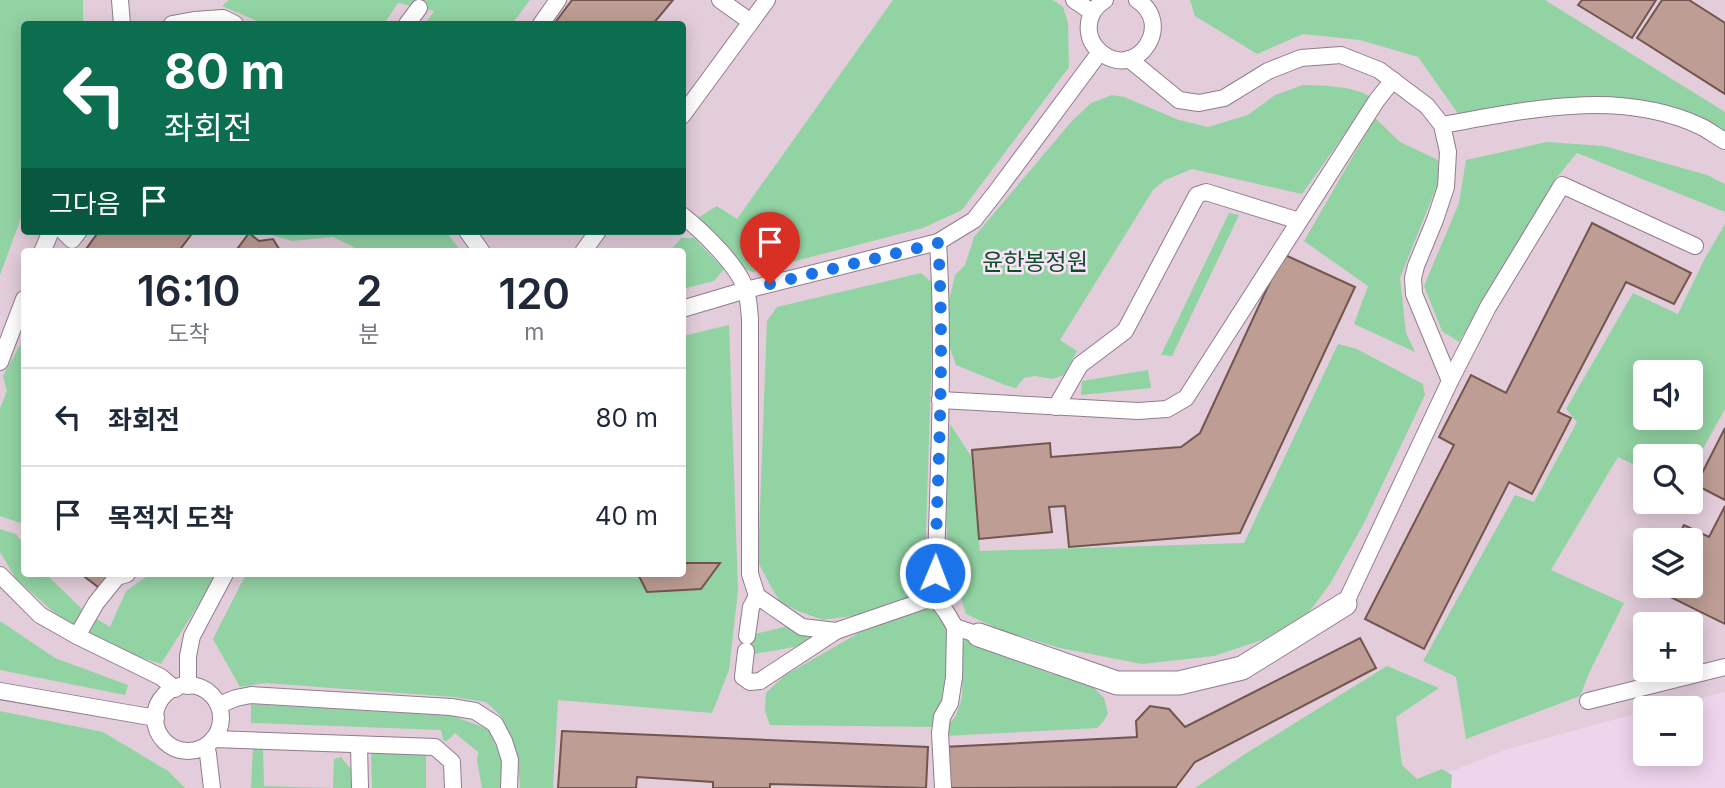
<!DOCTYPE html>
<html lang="ko">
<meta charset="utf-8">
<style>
:root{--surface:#fff;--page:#f6f6f7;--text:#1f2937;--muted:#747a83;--line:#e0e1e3}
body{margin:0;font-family:Inter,"Noto Sans KR",sans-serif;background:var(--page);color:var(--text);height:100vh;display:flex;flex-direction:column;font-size:26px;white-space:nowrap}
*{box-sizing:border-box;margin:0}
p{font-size:23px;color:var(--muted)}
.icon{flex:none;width:38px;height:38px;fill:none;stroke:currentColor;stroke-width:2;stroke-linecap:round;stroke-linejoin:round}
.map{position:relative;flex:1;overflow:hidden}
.drawer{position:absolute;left:21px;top:248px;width:665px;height:329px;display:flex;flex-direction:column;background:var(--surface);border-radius:7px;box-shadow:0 4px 18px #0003}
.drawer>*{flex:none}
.top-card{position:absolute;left:21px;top:21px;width:665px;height:214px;border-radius:7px;box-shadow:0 4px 18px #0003;background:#0b6e4f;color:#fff;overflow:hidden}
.tools{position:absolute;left:1633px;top:360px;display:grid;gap:14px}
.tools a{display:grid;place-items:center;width:70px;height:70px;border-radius:7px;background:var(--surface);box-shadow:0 4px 18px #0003;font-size:35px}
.pin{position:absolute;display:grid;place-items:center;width:60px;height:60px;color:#fff;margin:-72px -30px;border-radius:50% 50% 50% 0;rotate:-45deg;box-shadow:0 0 7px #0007}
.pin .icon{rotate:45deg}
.me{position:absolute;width:77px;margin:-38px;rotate:1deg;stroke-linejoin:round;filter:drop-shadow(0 0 5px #0008)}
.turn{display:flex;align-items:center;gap:24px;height:147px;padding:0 28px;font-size:32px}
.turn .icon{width:91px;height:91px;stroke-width:2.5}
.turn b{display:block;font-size:49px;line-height:60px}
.then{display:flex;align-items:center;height:66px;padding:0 28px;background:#0003;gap:14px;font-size:26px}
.eta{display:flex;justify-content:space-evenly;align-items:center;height:119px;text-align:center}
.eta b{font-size:42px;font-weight:600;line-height:49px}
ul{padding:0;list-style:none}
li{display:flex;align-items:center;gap:21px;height:98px;padding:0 28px;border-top:2px solid var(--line)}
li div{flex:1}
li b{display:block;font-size:26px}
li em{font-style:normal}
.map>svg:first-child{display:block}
.education{fill:#e3cddb;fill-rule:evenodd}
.green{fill:#92d3a3;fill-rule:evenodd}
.building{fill:#bd9d94;stroke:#72554e;stroke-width:2}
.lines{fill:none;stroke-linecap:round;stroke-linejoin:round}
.service-casing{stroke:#927b90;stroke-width:18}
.pedestrian-casing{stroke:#927b90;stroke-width:25}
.service{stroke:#fff;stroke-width:16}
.pedestrian{stroke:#fff;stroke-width:23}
.route{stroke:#1a73e8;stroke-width:12;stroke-dasharray:0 21.6}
.labels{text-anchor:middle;stroke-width:5;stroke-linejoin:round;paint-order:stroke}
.park-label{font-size:23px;fill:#0c5028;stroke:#fce2f9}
</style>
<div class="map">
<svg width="1725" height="788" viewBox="0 0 1725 788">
<rect width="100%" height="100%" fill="#efd5ec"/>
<path class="education" d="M0,0H1725V692L1655,709H1645V711L1508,749L1409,788H0ZM24,24H682V231H24ZM24,252H682V574H24ZM1645,373H1690V418H1645ZM1645,457H1690V502H1645ZM1645,541H1690V586H1645ZM1645,625H1690V670H1645Z"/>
<g class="green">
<path d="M0,0H83V24H24V210L0,275Z"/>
<path d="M229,0H530L512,24H425L434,11L398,3L384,24H260L255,20L222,6Z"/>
<path d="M893,0H1053L1063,7L1068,23L1069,67L962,210L923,228L753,272L740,268L699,217L717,206L737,219Z"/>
<path d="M1190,0H1545L1725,112V131L1698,118L1669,111L1459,115L1418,57L1360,40L1303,34L1257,54L1195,16Z"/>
<path d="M1303,85C1326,86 1350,85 1371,97L1302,194L1192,169L1165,180L1153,190L1060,340L1077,351L1064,375L1052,379L1035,376L1024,378L1016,388L1005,385L956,365L950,348L948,305L955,275L965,265L974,237L1071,122L1091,103L1112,95L1124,97L1179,120L1208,127L1248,115L1275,95Z"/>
<path d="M1375,118L1400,142L1438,160V183L1400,278L1406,333L1415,352L1354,324L1368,286L1304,241Z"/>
<path d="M1547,142L1604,146L1707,175L1725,184V212L1577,153L1557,177L1459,342L1442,331L1424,286L1459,203L1466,160Z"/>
<path d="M1229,213L1239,215L1172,356L1161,355Z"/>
<path d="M1725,224V409L1691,470L1690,457H1645V470L1618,457L1551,570L1624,603L1590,671L1580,696L1466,739L1456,677L1423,661L1515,495L1534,502L1577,422L1566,409L1633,293L1678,314L1705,258ZM1645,373H1690V418H1645Z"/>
<path d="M257,231H445L462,252H364L333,237L292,241Z"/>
<path d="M681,238H694L724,269L714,281L683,289L682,252H669Z"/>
<path d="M921,273L934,284L924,595L852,616L823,620L798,611L780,602L770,585L758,562L767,321L777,307Z"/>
<path d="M729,325L738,590L729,670L712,713L558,700L553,788H520L518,762L512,737L500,715L486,702L453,697L265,683L240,687L213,639L246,574H682L683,336Z"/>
<path d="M24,338V524L0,516V408L7,391L3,376Z"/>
<path d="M1338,344L1357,349L1423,384L1425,395L1364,523L1330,584L1309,612L1265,639L1214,656L1142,664L1060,648L1000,630L966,614C959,592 951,568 948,545C944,505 947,464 950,424L971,456L980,551L1244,543Z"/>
<path d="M1148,370L1151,388L1081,395L1082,381Z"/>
<path d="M0,529L16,534L24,545V574H46L85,612L110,627L126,591L150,574H215L200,602L161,664L111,648L63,620L16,579L0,552Z"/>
<path d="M933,605L950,631V671L936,727L770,725L765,711L766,693L784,676L869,627Z"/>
<path d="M0,621L55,658L128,685L125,695L0,670Z"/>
<path d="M792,625L812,631L813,637L805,645L749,655L751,635Z"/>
<path d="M965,639L1005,653L1051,674L1077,677L1091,685L1104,698L1108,714L1103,722L1097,728L945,736L946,727L956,716L962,697L963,645Z"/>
<path d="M1387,666L1439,688L1396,717L1402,765L1417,779L1442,769L1452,775L1451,788H1195L1245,754Z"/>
<path d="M251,704L453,716L488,729L502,759L504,788H482L477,761L478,752L455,733L447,741L443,740L441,730L251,723Z"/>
<path d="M0,711L103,732L168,771L185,788H0Z"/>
<path d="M253,748H263L264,786L333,788L334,759L341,757L355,774V788H251Z"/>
<path d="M371,749L426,751V788H372Z"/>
</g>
<g class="building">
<path d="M572,0H673L653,24H554Z"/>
<path d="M1582,0H1656L1632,38L1578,5Z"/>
<path d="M1662,0H1689L1725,23V94L1637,38Z"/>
<path d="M1592,223L1691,273L1674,304L1626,282L1558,412L1571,418L1532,494L1509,482L1424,649L1365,619L1454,445L1439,437L1471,375L1506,393Z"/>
<path d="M99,231H194L178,252H84Z"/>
<path d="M249,233L259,241L273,239L281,252H235Z"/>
<path d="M1283,254L1355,287L1240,533L1069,547L1065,506L1049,507L1052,532L979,539L972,450L1050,443L1051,457L1181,447L1200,433Z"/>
<path d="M1725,428V500L1696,485Z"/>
<path d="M1725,506V624L1652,588V586H1690V541H1675L1684,525L1709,537Z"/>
<path d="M682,563H720L701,589L647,592L638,574H682Z"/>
<path d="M81,574H113L102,590Z"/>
<path d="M1360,638L1376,668L1195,762L1176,787L945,788L943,747L1137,737L1136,721L1150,706L1169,709L1185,727Z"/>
<path d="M562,731L928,747L926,788L770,784V788H713V782L637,777L636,788H558Z"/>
</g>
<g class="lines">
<g class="service-casing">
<g id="service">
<path d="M120,0L122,24"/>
<path d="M720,0L751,22"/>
<path d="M1074,0L1092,12"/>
<path d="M1105,0C1094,7 1087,18 1089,32C1090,41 1096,49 1103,54C1137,79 1175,24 1137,0"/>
<path d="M172,24L194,20L223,18L235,24"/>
<path d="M407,24L419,8"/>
<path d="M541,24L558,0"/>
<path d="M1129,59L1179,100L1199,103L1224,98L1268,71L1301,58L1341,55L1379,70L1427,106L1442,125L1448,152L1446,187L1435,220L1416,266L1413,278L1414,294L1450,381"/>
<path d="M682,116L767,0"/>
<path d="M1442,125C1527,110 1620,88 1702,127C1710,131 1717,137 1725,141"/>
<path d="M682,215C702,231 740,267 746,291C749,300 749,310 750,319V574L757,596L802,627L836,631L935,597C938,480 945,360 938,242"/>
<path d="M63,231L72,240L79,231"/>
<path d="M467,231L482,252"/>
<path d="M42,252L51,231"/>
<path d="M583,252L598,231"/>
<path d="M682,309L746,290L938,242L974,220L996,192L1100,52"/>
<path d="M0,362L24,299"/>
<path d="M940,400L1138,411L1167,409L1186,398L1377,100L1393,80"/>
<path d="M1056,407L1080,365L1125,331L1197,195L1206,192L1299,221"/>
<path d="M0,575L40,615L77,636L161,677L175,689"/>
<path d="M935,597L946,612L955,627L979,635"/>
<path d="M1345,604L1450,381L1488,307L1562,185L1695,246"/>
<path d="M77,636L96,603L117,577L127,574"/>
<path d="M747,636L751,607L757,596"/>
<path d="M746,651L743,677L750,682L760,681L836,631"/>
<circle cx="188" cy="718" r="33"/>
<path d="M188,686V656L192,636L225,574"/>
<path d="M0,691L156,718"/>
<path d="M1588,701L1725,667"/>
<path d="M219,705L236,698L251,695L451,707L475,711L495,724L504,741L510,760L509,788"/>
<path d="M213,739L435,747L452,762L453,788"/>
<path d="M359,745L360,788"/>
<path d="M206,746L208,754L212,788"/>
<path d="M943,788L940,733L942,717L950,703L954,677L955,627"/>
</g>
</g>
<g class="pedestrian-casing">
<path id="pedestrian" d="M979,635L1117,683H1179L1242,668L1345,604"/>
</g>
<use href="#service" class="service"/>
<use href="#pedestrian" class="pedestrian"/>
</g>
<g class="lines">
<path class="route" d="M770,284L938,243C945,351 938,464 935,573"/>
</g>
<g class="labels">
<g class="park-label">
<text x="1035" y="270">윤한봉정원</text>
</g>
</g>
</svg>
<div class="tools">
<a><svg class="icon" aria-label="sound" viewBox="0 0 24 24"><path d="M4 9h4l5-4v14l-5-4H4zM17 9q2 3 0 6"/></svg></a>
<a><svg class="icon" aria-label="search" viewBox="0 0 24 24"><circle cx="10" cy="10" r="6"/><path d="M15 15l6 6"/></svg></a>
<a><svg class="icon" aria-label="layers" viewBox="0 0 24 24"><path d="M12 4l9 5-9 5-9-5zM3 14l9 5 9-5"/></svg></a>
<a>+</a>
<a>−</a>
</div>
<div class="pin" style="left:770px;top:284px;background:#d93025"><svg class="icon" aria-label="arrive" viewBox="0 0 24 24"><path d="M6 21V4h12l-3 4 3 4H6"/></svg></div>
<svg class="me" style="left:935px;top:573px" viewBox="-20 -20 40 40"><circle r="17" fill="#1a73e8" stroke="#fff" stroke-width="3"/><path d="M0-11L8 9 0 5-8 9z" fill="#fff"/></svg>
<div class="top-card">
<div class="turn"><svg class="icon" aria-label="left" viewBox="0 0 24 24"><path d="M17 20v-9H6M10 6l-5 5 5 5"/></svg><div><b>80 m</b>좌회전</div></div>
<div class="then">그다음<svg class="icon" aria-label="arrive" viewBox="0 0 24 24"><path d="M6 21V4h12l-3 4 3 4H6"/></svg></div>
</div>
<section class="drawer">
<div class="eta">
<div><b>16:10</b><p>도착</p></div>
<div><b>2</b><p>분</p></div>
<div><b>120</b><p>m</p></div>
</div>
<ul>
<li><svg class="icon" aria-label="left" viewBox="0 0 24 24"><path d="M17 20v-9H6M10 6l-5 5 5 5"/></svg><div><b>좌회전</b></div><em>80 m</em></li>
<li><svg class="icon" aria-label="arrive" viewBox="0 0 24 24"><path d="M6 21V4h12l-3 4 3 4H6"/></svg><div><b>목적지 도착</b></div><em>40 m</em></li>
</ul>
</section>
</div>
